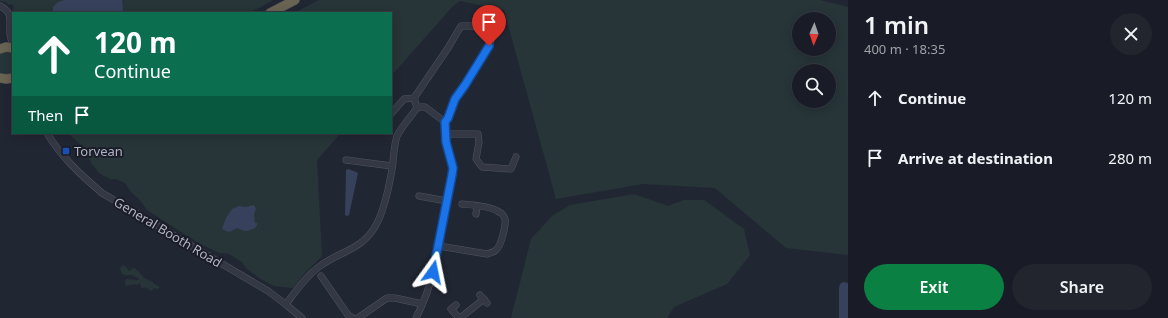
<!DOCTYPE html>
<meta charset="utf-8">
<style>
:root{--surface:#191c26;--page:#22252e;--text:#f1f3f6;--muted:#9fa1a7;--line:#373a43;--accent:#0b8043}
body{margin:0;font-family:"Noto Sans",sans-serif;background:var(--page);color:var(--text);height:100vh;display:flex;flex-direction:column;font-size:15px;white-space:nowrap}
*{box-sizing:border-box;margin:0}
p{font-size:13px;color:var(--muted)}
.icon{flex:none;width:22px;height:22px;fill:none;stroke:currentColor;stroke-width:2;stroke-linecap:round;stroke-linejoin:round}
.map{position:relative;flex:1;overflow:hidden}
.panel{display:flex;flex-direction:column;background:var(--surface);width:320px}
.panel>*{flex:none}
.hud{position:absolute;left:12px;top:12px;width:380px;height:122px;border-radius:0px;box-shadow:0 2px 10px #0003,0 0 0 1px var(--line);background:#0b6e4f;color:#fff;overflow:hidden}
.needle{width:26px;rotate:182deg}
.buttons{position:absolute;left:792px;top:12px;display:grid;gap:8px}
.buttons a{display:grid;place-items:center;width:44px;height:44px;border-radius:50%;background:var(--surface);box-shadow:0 2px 10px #0003,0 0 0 1px var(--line);font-size:20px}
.pin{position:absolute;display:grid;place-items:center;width:34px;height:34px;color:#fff;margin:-41px -17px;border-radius:50% 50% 50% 0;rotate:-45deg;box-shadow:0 0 4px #0007}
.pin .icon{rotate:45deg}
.me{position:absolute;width:44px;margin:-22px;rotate:12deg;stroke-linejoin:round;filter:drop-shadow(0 0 3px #0008)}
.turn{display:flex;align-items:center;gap:14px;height:84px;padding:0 16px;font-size:18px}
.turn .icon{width:52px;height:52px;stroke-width:2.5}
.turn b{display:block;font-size:28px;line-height:34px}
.then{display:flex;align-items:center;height:38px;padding:0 16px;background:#0003;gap:8px;font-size:15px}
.round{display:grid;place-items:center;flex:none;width:42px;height:42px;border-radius:21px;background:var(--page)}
.head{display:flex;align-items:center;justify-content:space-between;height:68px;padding:0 16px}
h1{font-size:24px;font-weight:600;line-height:30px}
.cta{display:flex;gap:8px;margin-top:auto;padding:8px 16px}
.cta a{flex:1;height:46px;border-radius:24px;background:var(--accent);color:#fff;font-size:16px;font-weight:600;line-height:46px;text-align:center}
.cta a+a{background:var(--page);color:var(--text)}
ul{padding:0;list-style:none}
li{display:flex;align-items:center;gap:12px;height:60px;padding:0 16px}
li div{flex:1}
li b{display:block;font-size:15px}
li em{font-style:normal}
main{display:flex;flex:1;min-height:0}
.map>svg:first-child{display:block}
.green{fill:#273538;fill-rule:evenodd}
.water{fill:#38415b}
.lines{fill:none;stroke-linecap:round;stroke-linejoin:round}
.minor-casing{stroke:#515562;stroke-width:7}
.highway-casing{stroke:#3f424e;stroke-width:10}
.minor{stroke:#343844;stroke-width:6}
.highway{stroke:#696352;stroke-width:9}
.route-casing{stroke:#114b97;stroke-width:10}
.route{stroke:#1a73e8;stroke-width:7}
.transit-dot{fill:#1a4fb4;stroke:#1a1d28;stroke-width:1.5}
.labels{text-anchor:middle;stroke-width:4;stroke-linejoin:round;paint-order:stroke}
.poi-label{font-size:13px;fill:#aeb2c1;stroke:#1a1d28;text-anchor:start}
.street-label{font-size:13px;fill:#aeb2c1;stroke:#1a1d28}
</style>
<main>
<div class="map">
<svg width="848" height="318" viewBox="0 0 848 318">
<rect width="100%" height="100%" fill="#212633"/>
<g class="green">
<path d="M0,0H273L259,8L246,13H14L13,9L14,7L11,4L9,5L6,2L0,1Z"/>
<path d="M319,0H820L848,7V255L786,248L715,188L643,184L556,199L504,10L460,1L453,6L391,76V13H294ZM799,19H829V49H799ZM799,71H829V101H799Z"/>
<path d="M4,52H9L13,53V73C9,75 4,75 0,73V54Z"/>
<path d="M68,133H341L317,160L322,256L304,274L293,288L274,286L259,278L246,268L242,262L229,254L220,253L200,244L147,210L139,199L131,192L125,183L116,179H111L104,176L99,173L92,164L83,147Z"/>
<path d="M634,194L668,206L684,200H704L744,229L750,255L727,284L674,307L667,318H511L531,239L552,216L570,205Z"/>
<path d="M123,265L127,268L129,271L134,268L138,271L144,278L151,281L156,285L159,286V288L157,289L154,288L151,291C146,287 147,287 141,288L140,283L136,285L135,284L126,286L125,283V281L126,279L139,280L138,278L132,275H126L122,274L120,268Z"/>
</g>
<g class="water">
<path d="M65,0H122L123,9L122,13H53V7L58,2Z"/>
<path d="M348,169L356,172L358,173L349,215L347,216L345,215L346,171V170Z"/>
<path d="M254,205L256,209L254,214L255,223H257V225L255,228C245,232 246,232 237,228L229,232L222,229L226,218L232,209L239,206L246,207Z"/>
<path d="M843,282L848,283V318H839V288L840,284Z"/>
</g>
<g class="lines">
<g class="minor-casing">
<g id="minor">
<path d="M0,6C14,13 9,21 10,33C10,37 12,42 13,46"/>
<path d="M417,108L414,98L448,48L461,26H471L486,29L492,38L489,46L465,85L455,99L448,118L445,122"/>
<path d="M391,114L404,99L415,98"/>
<path d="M47,133C61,157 81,175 102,193L268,291L284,303L302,318"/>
<path d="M446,134H478L479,142L476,159L482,167L511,169L516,157"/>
<path d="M346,160L392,166"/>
<path d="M476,214L477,206"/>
<path d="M439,246L487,254C491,253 494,252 496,250C501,246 506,226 505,219C504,216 502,213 499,212C492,206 472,205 462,204"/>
<path d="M321,276L348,315L353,318"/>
<path d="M480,295L487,303"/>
<path d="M286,304C296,291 306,276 320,266C340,251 360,251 375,227C382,215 385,203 388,190C389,185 390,180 391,175C394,162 393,148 397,136C400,129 412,115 417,108L421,107H425L445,122L446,142L453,168L452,175L447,201"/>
<path d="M456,305L451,309L459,318"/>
<path d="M358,318L387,298H395L422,304"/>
<path d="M416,318C435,282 440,240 447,201L419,196"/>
<path d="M460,318L484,299"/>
</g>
</g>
<g class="highway-casing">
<g id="highway">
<path d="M270,13L295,0"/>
<path d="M0,49L6,47L13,48"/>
<path d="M0,78L6,79L13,78"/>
</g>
</g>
<use href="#minor" class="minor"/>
<use href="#highway" class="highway"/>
</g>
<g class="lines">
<g class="route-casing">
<path id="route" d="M433,272L452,175L453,168L446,142L445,122L448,118L455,99L465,85L489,46"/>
</g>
<use href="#route" class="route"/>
</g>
<rect class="transit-dot" x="62" y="147" width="8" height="8" rx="2"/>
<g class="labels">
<g class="poi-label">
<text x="74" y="156">Torvean</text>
</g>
<g class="street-label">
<text transform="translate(168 232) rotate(31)" y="5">General Booth Road</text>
</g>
</g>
</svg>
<div class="buttons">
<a><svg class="needle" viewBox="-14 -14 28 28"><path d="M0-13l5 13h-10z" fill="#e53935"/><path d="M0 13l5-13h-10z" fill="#9fa1a7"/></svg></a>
<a><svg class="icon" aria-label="search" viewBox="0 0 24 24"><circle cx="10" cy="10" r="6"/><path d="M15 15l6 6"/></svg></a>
</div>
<div class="pin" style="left:489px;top:46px;background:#d93025"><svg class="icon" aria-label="arrive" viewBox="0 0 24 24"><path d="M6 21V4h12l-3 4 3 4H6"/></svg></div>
<svg class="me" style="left:433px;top:272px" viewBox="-20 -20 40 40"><path d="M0-17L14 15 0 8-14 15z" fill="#1a73e8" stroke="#fff" stroke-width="4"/></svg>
<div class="hud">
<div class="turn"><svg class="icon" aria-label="ahead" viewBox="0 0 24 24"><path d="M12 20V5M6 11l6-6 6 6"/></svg><div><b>120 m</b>Continue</div></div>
<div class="then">Then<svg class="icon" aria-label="arrive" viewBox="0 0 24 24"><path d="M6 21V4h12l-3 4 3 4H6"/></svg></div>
</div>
</div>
<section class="panel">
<div class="head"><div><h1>1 min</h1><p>400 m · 18:35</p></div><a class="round"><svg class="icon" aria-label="close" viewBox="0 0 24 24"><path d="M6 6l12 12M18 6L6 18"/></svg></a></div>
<ul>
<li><svg class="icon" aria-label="ahead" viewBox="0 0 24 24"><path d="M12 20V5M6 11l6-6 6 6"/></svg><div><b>Continue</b></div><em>120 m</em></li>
<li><svg class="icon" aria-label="arrive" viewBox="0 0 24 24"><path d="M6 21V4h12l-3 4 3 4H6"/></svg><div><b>Arrive at destination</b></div><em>280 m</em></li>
</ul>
<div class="cta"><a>Exit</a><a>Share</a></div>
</section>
</main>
